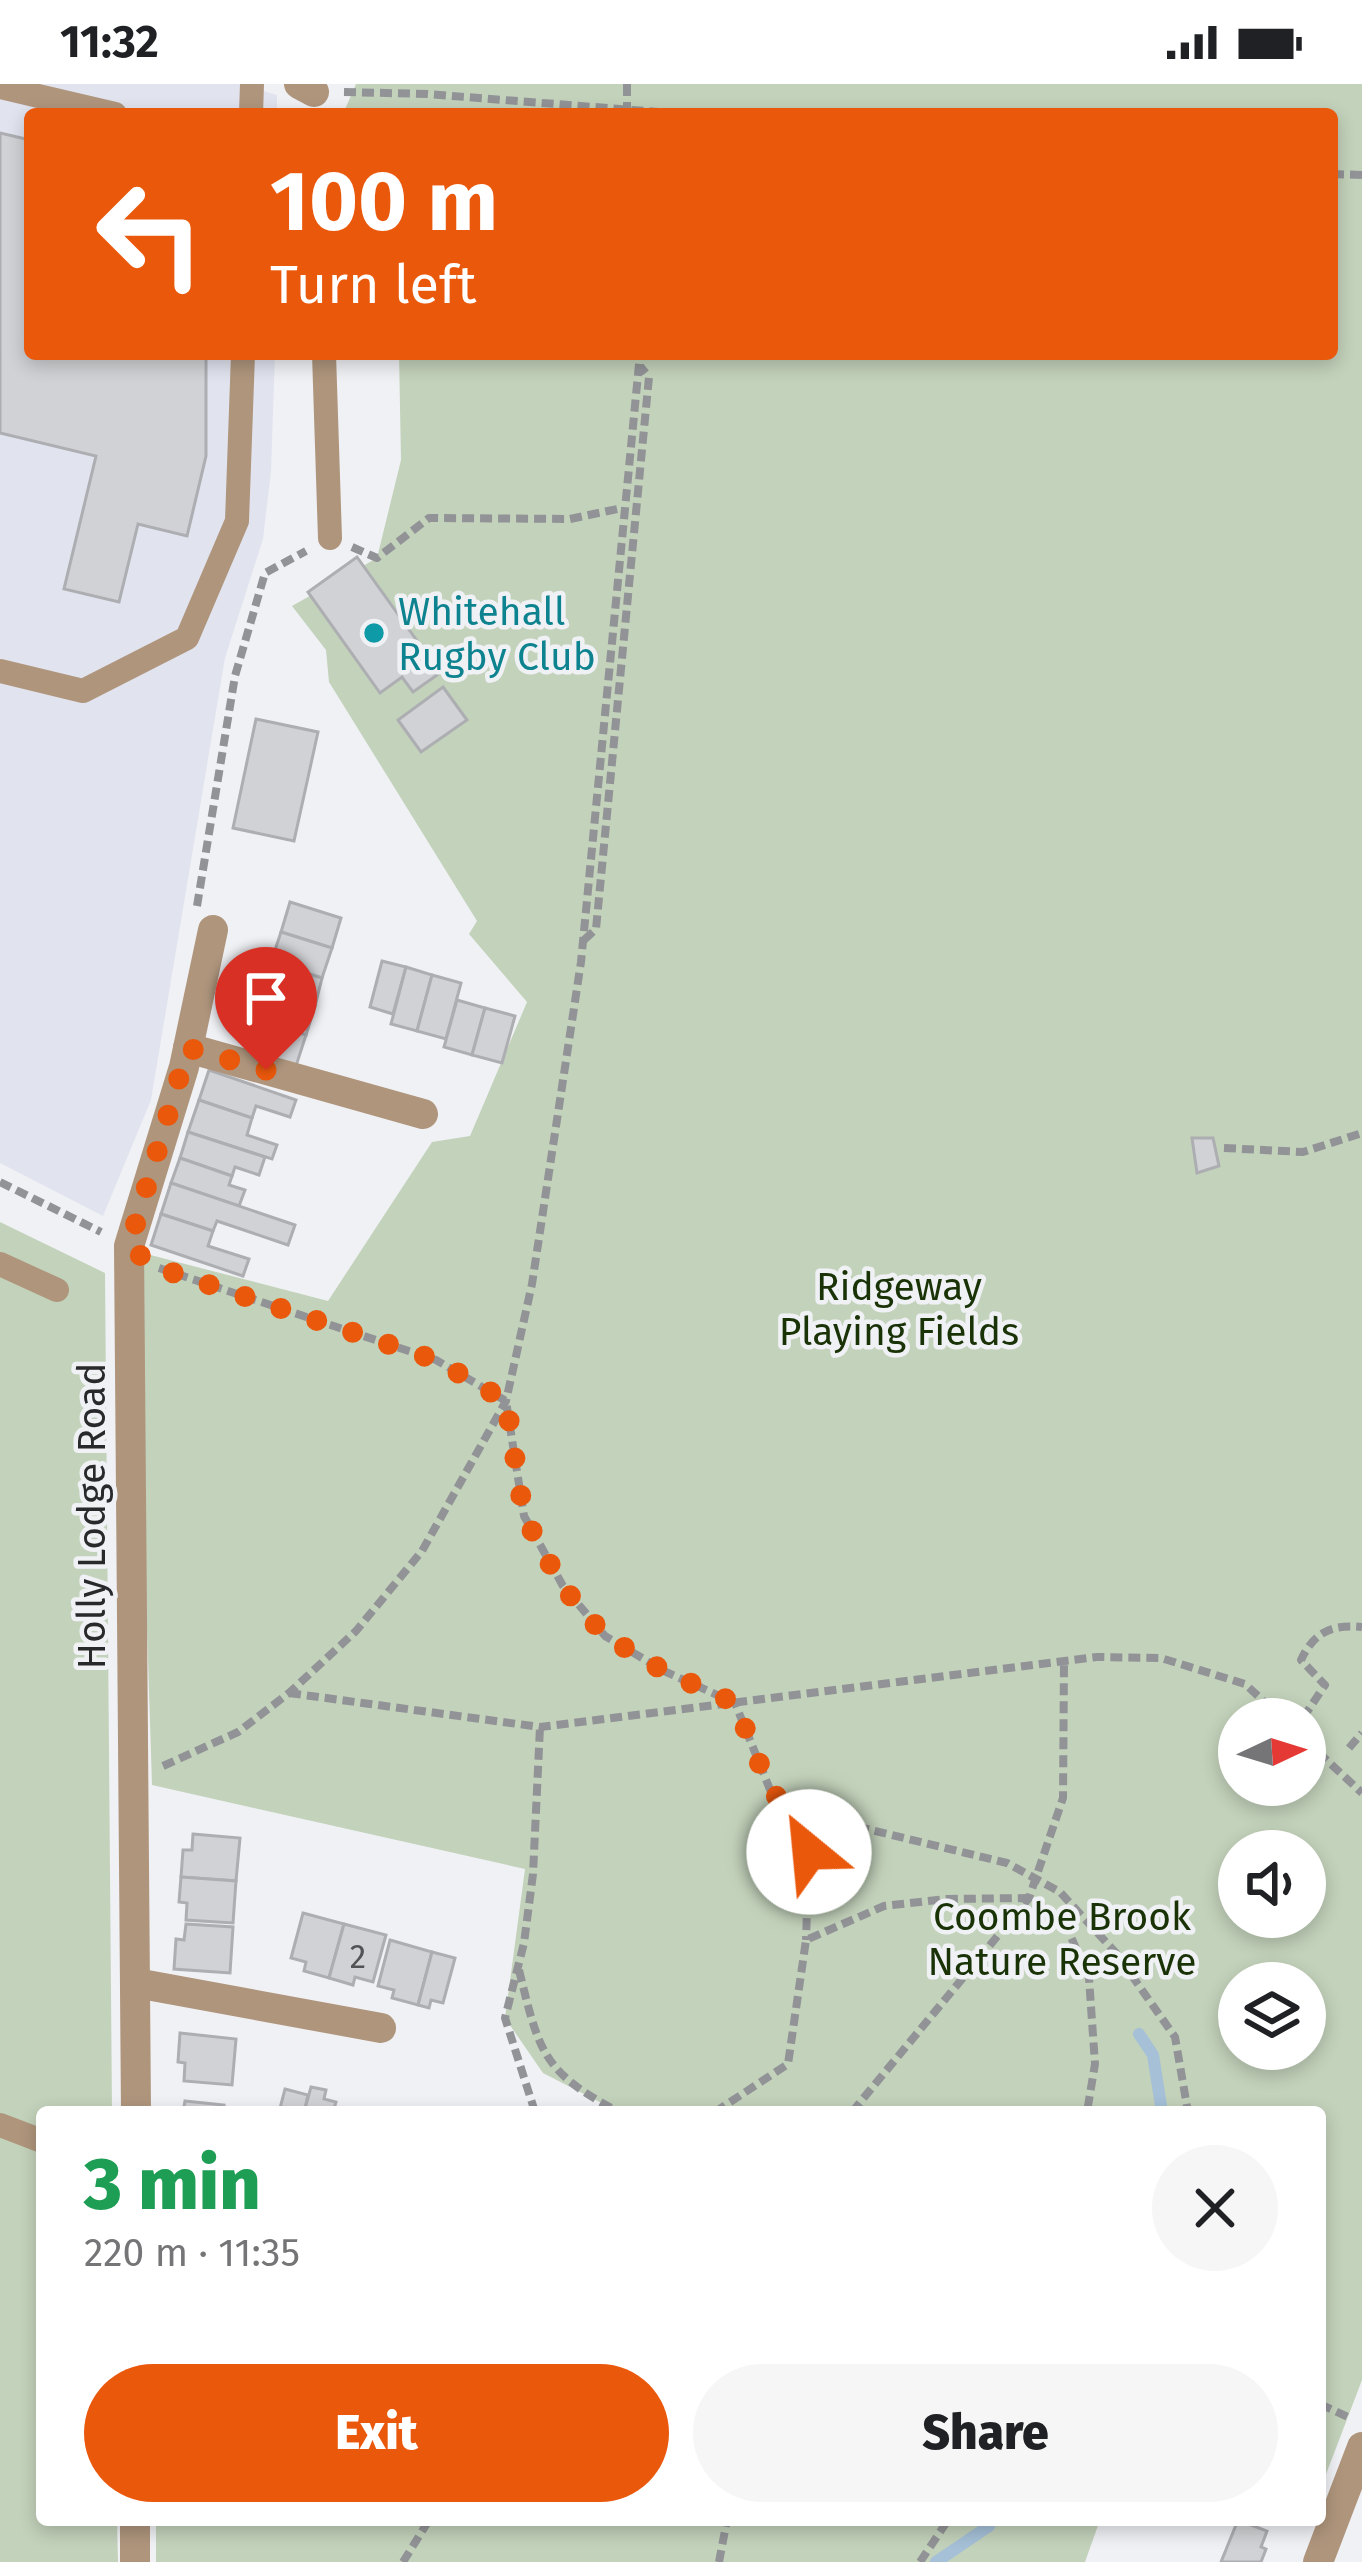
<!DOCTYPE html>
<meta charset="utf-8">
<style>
:root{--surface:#fff;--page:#f6f6f6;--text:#202124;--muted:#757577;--accent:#ea580c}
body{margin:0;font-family:"Fira Sans",sans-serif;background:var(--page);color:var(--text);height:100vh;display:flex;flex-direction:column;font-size:45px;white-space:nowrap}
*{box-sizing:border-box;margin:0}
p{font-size:39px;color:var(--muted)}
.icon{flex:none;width:66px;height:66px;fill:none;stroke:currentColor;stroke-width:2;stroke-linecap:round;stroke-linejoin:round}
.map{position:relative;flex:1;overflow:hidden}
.drawer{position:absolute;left:36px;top:2022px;width:1290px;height:420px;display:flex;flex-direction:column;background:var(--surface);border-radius:12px;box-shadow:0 6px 18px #0003}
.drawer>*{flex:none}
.hud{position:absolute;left:24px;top:24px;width:1314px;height:252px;border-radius:12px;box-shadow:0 6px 18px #0003;background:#ea580c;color:#fff;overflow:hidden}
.needle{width:78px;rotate:86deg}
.tools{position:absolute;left:1218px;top:1614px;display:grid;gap:24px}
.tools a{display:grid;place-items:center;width:108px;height:108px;border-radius:50%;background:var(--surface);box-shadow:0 6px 18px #0003;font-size:60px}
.pin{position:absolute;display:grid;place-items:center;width:102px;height:102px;color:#fff;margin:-123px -51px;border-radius:50% 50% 50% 0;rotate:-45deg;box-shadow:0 0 12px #0007}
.pin .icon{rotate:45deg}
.me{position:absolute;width:132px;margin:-66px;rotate:332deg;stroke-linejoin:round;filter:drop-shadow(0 0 9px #0008)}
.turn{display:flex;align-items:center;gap:42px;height:252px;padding:0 48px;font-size:54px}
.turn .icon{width:156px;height:156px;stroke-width:2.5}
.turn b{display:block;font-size:84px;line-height:102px}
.round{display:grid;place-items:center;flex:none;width:126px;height:126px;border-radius:63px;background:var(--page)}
.headline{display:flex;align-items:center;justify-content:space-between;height:204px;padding:0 48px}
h1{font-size:72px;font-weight:800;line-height:90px;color:#1e9e55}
.cta{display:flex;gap:24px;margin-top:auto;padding:24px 48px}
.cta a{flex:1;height:138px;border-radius:72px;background:var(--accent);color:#fff;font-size:48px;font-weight:800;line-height:138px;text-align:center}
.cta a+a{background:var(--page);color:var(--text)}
.status{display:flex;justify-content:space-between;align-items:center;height:84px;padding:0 60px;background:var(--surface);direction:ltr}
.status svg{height:33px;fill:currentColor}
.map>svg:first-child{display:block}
.built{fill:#e1e4ef}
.green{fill:#c3d2bb;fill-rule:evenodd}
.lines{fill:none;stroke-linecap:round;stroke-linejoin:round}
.stream{stroke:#a5c0d7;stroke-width:12}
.building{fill:#d1d2d5;stroke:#adaeb2;stroke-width:3}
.path{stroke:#929396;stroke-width:8;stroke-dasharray:12 6;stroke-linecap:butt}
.service{stroke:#af957c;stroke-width:24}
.minor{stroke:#af957c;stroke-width:30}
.route{stroke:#ea580c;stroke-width:21;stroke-dasharray:0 37.8}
.culture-dot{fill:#0f9aa8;stroke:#f0f1f5;stroke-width:4.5}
.labels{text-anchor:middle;stroke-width:9;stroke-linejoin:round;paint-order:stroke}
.number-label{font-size:33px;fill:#525355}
.culture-label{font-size:39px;fill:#0d838f;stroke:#f0f1f5;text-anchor:start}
.park-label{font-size:39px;fill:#193206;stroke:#f0f1f5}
.street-label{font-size:39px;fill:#28292a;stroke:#f0f1f5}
</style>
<div class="status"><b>11:32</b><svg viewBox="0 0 49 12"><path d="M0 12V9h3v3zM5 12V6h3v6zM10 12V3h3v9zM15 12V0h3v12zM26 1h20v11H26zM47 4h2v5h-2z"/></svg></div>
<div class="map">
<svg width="1362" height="2478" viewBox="0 0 1362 2478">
<rect width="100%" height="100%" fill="#f0f1f5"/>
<path class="built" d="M0,0H239L277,11V30H30V270H275L271,387L263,455L225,574L151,1016L103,1132L0,1079Z"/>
<g class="green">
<path d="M356,0H1362V2296L1320,2406V2028H619L543,1989L505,1934L525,1785L152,1701L135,1167L328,1217L432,1058L470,1052L527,918L469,850L477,837L329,598L326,566L292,522L377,474L401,376L399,270H1332V30H343ZM1239,1635H1305V1701H1239ZM1239,1767H1305V1833H1239ZM1239,1899H1305V1965H1239Z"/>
<path d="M0,1138L105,1189L112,2028H42V2436H117L118,2478H0Z"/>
<path d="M160,2436H1100L1085,2478H156V2438Z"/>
</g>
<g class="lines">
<g class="stream">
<path d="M1139,1950L1153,1971L1162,2028"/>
<path d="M936,2478L989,2442L991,2436"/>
</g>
</g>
<g class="building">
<path d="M0,49L30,56V270H206V372L187,452L138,440L119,518L64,505L96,372L0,349Z"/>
<path d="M357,473L440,589L413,608L402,593L380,609L308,508Z"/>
<path d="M443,603L467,636L421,668L398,636Z"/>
<path d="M256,635L318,648L294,757L233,744Z"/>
<path d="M290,818L341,834L332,864L281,848Z"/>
<path d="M281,848L332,864L322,894L271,878Z"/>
<path d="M382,877L406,883L393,930L370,923Z"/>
<path d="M271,878L322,894L315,922L263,906Z"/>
<path d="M406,883L432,891L417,947L391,940Z"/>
<path d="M432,891L461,899L446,955L417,947Z"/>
<path d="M263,906L315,922L306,951L255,935Z"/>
<path d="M457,916L485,924L472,971L444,963Z"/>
<path d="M485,924L515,932L502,979L472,971Z"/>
<path d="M255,935L306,951L296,982L245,967Z"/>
<path d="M209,986L296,1016L290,1033L256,1022L252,1034L199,1016Z"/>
<path d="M199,1016L252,1034L247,1051L277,1061L272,1075L188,1048Z"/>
<path d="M188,1048L265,1073L259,1091L235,1083L232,1092L180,1074Z"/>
<path d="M1192,1054H1213L1219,1082L1197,1089Z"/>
<path d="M180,1074L232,1092L229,1101L245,1106L239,1122L171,1099Z"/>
<path d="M171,1099L295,1141L288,1161L217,1137L213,1147L161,1130Z"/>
<path d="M161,1130L213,1147L208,1162L249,1175L243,1192L151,1161Z"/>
<path d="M193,1750L240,1754L236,1797L181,1793L183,1766H192Z"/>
<path d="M181,1793L236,1797L233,1839L186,1836L187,1819L179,1818Z"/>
<path d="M303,1829L344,1840L329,1894L304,1887L306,1878L291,1874Z"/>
<path d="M186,1840L233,1843L230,1889L174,1885L176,1855L184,1856Z"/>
<path d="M344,1840L386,1851L373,1898L355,1893L353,1901L329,1894Z"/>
<path d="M390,1856L432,1868L418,1921L392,1914L394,1906L378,1902Z"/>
<path d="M432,1868L455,1874L443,1919L431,1916L429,1924L418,1921Z"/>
<path d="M180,1949L236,1955L232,2001L184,1997L185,1979L178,1978Z"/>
<path d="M311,2003L326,2006L324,2015L336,2018L333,2028H304Z"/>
<path d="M285,2005L308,2011L304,2028H279Z"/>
<path d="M185,2017L224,2021L223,2028H183Z"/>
<path d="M1238,2436L1267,2447L1261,2463L1266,2465L1261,2478H1221Z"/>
</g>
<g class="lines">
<g class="path">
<path d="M344,8L427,10L684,30"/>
<path d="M627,30V0"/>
<path d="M1332,90L1362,91"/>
<path d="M352,463L377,474L429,434L570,435L622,424"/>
<path d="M197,822L235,592L265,489L306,467"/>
<path d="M584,856L596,845L649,293L640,282"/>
<path d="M1224,1064L1303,1068L1362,1049"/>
<path d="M0,1098L101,1148"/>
<path d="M159,1184L436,1276L506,1317L524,1432L563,1502L605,1552L664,1587L735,1619L771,1708L797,1728L1007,1779L1060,1808L1116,1869L1175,1953L1188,2028"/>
<path d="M289,1609L540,1643L1097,1573L1161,1574L1245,1600L1283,1635"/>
<path d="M1303,1634L1325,1601L1301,1576C1314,1548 1332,1540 1362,1543"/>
<path d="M1305,1656L1362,1709"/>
<path d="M1349,1664L1362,1649"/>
<path d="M163,1682L238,1648L289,1609L356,1547L422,1467L506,1317L532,1200L581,878L640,270"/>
<path d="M797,1728L809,1768L806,1856"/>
<path d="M519,1886C539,1967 542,1988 619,2028"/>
<path d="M535,2028L505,1934L524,1859L533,1790L540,1643"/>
<path d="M715,2028L788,1980L806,1856L884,1822L946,1815L1029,1814L1064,1837L1089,1894L1095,1980L1087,2028"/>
<path d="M852,2028L1029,1814L1063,1714L1064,1579"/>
<path d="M1320,2320L1350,2334"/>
<path d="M403,2478L429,2436"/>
<path d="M719,2478L727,2436"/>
<path d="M920,2478L948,2436"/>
</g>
<g class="service">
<path d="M0,3L115,30"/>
<path d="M251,30L252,0"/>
<path d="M324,270L330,454"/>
<path d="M0,587L83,607L187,554L237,437L243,270"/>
<path d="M0,1180L57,1206"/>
<path d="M0,2041L42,2057"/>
</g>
<g class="minor">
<path d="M299,0L314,8"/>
<path d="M188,964L423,1030"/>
<path d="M136,1899L381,1944"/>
<path d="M136,2028L129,1162L184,983L213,846"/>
<path d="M135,2436V2478"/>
<path d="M1318,2478L1362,2363"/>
</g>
</g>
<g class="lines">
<path class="route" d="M266,986L188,964L129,1162L153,1182L436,1276L506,1317L524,1432L562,1502L605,1552L664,1587L735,1619L771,1708L796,1728L809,1768"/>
</g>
<circle class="culture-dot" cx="374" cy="549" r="12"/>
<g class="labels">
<g class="number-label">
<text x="358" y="1884">2</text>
</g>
<g class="culture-label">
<text x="398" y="541">Whitehall<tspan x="398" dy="45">Rugby Club</tspan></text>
</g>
<g class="park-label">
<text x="899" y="1216">Ridgeway<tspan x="899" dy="45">Playing Fields</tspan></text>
<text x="1062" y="1846">Coombe Brook<tspan x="1062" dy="45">Nature Reserve</tspan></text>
</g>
<g class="street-label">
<text transform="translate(91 1432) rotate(-90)" y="14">Holly Lodge Road</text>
</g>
</g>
</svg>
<div class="tools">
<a><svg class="needle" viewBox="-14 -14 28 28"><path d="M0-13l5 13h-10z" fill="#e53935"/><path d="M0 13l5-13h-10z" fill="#757577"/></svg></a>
<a><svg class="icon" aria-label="sound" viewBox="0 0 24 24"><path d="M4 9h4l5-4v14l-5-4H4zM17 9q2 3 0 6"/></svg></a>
<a><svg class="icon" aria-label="layers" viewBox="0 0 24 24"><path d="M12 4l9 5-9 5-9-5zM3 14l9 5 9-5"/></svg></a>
</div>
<div class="pin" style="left:266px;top:986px;background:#d93025"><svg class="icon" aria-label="arrive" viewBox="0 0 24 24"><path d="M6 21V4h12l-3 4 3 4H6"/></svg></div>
<svg class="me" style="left:809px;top:1768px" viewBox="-20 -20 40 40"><circle r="19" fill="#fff"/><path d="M0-13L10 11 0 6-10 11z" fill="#ea580c"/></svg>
<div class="hud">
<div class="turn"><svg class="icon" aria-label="left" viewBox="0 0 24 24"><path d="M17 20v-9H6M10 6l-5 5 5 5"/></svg><div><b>100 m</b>Turn left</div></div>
</div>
<section class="drawer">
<div class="headline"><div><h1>3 min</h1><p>220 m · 11:35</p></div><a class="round"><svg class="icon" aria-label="close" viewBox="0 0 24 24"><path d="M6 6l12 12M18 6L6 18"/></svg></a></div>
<div class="cta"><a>Exit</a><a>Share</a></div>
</section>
</div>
